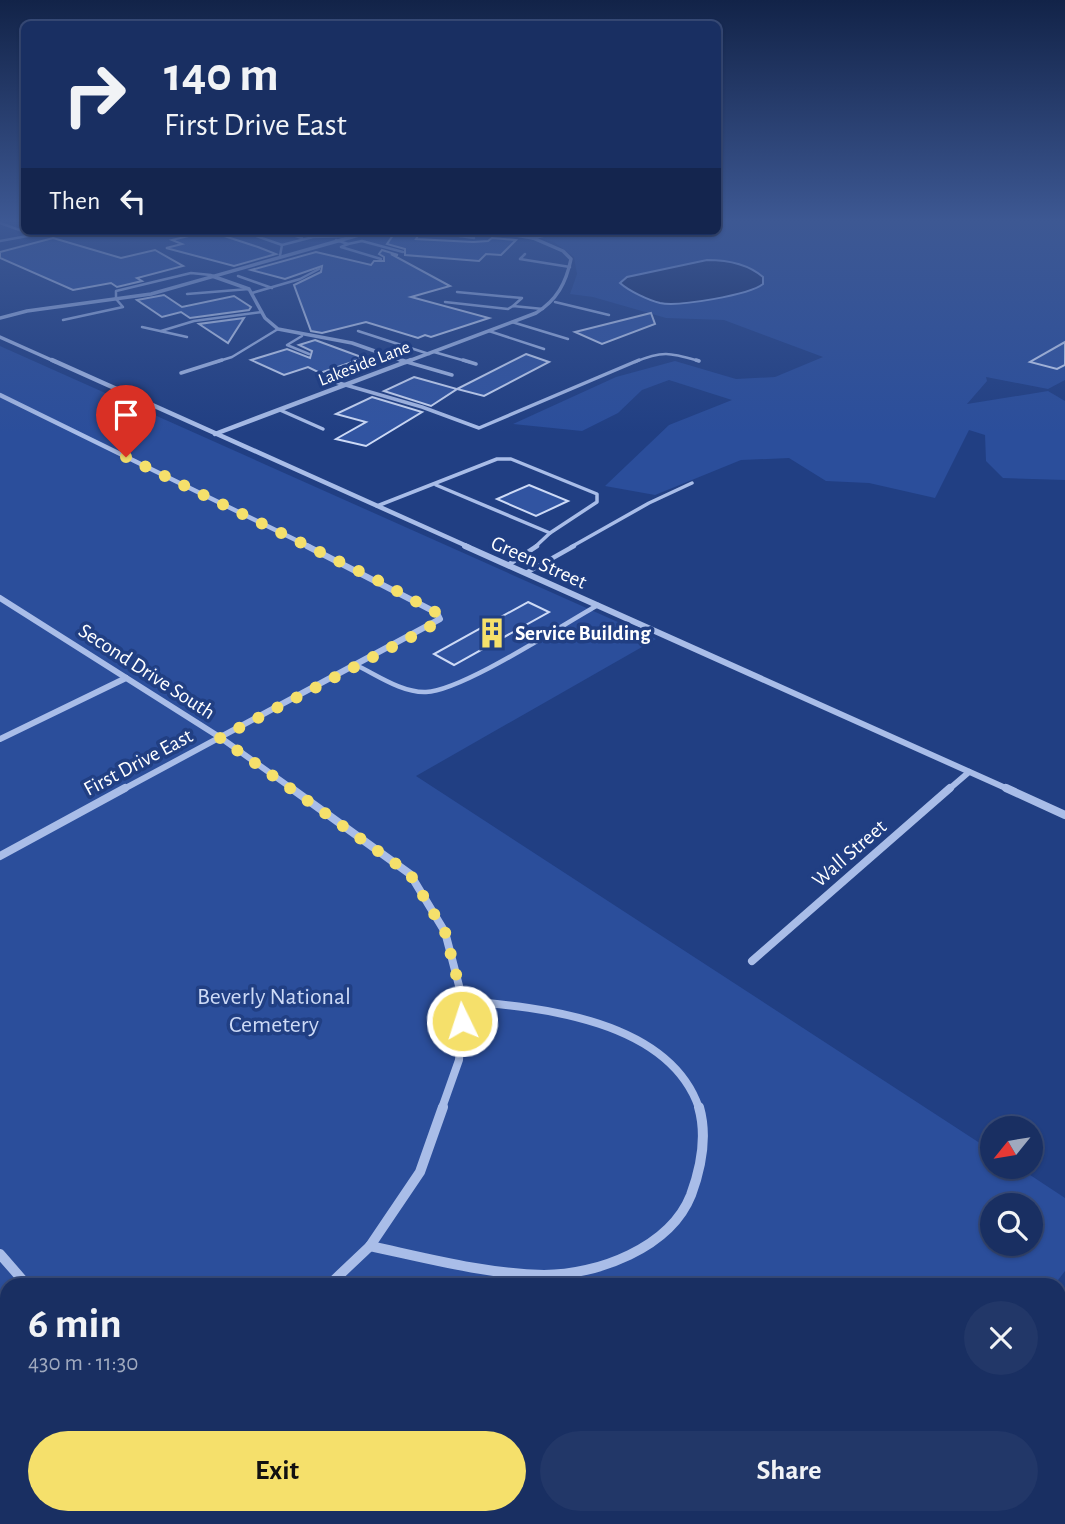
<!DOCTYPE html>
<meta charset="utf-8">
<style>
:root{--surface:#192f62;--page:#223768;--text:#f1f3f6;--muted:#9fa9be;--line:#374a77;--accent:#f5e06b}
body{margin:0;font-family:"Alegreya Sans",sans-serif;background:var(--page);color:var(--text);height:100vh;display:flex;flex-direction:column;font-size:26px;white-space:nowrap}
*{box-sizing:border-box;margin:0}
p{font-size:23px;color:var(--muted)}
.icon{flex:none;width:38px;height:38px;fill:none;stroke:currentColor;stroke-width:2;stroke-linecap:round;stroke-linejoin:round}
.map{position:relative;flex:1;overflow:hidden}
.drawer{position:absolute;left:0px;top:1278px;width:1066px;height:247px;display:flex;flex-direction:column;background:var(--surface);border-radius:21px 21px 0 0;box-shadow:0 2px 5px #0004,0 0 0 2px var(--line)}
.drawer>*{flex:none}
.hud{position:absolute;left:21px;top:21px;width:700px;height:214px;border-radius:10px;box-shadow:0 2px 5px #0004,0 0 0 2px var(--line);background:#192f62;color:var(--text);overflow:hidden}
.needle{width:46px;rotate:240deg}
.fabs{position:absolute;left:980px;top:1116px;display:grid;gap:14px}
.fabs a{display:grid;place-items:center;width:63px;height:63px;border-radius:50%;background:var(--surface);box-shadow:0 2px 5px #0004,0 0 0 2px var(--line);font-size:35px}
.pin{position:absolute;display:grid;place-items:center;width:60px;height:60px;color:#fff;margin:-72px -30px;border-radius:50% 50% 50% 0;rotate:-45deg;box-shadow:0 0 7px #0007}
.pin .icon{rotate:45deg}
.me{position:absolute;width:77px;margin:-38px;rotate:356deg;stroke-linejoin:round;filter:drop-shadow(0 0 5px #0008)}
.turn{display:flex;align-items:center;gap:24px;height:147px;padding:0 28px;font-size:32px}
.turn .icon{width:91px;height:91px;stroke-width:2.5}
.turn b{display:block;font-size:49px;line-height:60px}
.then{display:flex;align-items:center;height:66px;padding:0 28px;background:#0003;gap:14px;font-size:26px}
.round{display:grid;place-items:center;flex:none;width:74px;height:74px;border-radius:37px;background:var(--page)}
.head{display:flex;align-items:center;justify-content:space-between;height:119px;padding:0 28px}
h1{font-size:42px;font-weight:600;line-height:52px}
.cta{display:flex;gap:14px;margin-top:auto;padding:14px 28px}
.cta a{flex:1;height:80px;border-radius:42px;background:var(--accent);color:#111;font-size:28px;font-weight:600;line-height:80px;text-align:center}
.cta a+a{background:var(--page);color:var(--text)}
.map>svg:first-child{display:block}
.green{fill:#2b4e9b;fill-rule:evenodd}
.water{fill:#172d63;stroke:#9db6ea;stroke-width:2}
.building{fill:#3154a1;stroke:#cddaf6;stroke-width:2}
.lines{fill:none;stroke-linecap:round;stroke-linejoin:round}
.lane-far2{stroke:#a9bde8;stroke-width:2.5}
.lane-far1{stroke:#a9bde8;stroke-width:3.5}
.lane{stroke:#a9bde8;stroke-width:4.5}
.street-far4{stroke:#a9bde8;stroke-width:3.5}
.street-far3{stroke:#a9bde8;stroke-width:4.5}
.street-far2{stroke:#a9bde8;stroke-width:6}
.street-far1{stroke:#a9bde8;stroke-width:8}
.street{stroke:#a9bde8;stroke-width:10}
.secondary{fill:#d4def7;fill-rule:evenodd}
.primary{fill:#ecf0fe;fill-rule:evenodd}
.route{stroke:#f5e06b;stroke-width:12;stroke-dasharray:0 21.6}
.labels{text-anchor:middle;stroke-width:7;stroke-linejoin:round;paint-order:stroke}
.far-street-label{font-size:18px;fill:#fff;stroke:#213f83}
.street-label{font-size:21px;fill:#fff;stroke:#213f83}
.poi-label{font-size:21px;font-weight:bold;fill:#fff;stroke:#213f83;text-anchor:start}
.near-park-label{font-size:24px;fill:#cddaf6;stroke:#213f83}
</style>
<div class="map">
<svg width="1065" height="1524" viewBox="0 0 1065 1524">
<rect width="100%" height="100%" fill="#213f83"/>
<g class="green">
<path d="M718,219H1065V380L1048,389L986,377L987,381L967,404L1048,391L1065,401V480L1003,478L986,461L985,435L969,430L935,498L869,483L826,481L789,458L741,460L655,495L605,486L669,425L732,400L669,380L642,390L618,413L582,431L513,424L616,377L675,361L736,379L775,377L823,357L724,320L666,318L593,297L570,294L577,274L574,257L554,242L539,238L565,231H718Z"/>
<path d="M0,346L656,639L416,776L992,1151V1167H1018L1065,1198V1271L1055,1284H7V1517H777L764,1524H0ZM992,1206H1031V1244H992Z"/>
</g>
<path class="water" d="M707,260C726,260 748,264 763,277V284C749,295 678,307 660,303C648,300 629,291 620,283L627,277Z"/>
<g class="building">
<path d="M209,231L258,247L276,254L234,266L166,248L182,244L172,240Z"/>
<path d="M396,231H421L416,239L473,242L488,241L492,238L516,240L501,255L486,254L479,261L405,255V249L387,244Z"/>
<path d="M53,238L121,258L155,250L183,266L137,278L142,281L117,287L111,283L73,290L0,258V252Z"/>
<path d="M382,250L398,255L391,254L450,286L411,297L489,318L431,337L425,335L418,338L366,322L322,333L311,331L294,285L321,272L322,266L285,279L251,270L316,252L371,265L374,261H384V257L379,254Z"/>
<path d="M164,295L182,307L234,296L251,307L249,310L190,318L181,312L162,317L137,300Z"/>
<path d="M651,313L655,324L602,344L575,332Z"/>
<path d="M244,318L228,343L199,324Z"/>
<path d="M315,340L364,358L320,373L308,367L284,375L251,360L287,349L310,358L312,351L299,345Z"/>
<path d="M1065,342V365L1057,369L1030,362Z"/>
<path d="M526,354L549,362L484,396L457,389Z"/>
<path d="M414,377L457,389L431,406L384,391Z"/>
<path d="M372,397L422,412L366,446L336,439L366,422L336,414Z"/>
<path d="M529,485L568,501L536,516L497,499Z"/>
<path d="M528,602L549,612L454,665L434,654Z"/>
</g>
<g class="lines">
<g class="lane-far2">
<path d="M0,223L33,235L0,241"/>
<path d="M242,231L282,245"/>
<path d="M280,231L302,238"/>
<path d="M433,232L460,236L467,231"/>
<path d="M460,236L474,238"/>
<path d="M336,240L348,244L362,241L403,252"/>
<path d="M348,244L341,247L381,259"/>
<path d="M525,254L520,259L570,267"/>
<path d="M280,256L282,245L313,237L352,236"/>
<path d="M238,276L272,288"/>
<path d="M457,292L522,298L513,306"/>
<path d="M252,293L300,279L319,269"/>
<path d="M187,294L249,289"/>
<path d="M445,302L508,309L513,306L543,309"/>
<path d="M555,302L609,315"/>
<path d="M63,320L123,307L116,299V291L191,273L211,275"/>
<path d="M512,322L568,339"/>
<path d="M142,327L187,337"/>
<path d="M161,331L194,321L262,312"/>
<path d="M358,331L429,354"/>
<path d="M489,331L544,349"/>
<path d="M302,336L287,345L309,354"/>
<path d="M434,352L469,362"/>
<path d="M216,362L232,357L278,329"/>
<path d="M635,362C663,350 671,353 699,361"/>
</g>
<g class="lane-far1">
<path d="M463,360L476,364"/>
<path d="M696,360L699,361"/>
<path d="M407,362L452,375"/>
<path d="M181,373L222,360"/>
<path d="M318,377L422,407L479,428L639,360"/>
<path d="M280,410L323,429"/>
<path d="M436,485L550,533L535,547"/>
<path d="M377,506L497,459H511L597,494V502L550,533"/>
<path d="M571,547L649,503L692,483"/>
</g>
<g class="lane">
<path d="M508,565L537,546"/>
<path d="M526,573L574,546"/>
<path d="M356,665C377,675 402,693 426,692C462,691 562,625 598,605"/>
</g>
<g class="street-far4">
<path d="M491,231L533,238L559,231"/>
<path d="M212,276L249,289L265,318L278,329L352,343L406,362"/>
<path d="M0,318L27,311L151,294L373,231"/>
<path d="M0,337L56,362"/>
<path d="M406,362L536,313C557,300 566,283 571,259L563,251L533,238"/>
</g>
<g class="street-far3">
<path d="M52,360L469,547"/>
<path d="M401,360L406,362"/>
<path d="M0,395L310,547"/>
<path d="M215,434L411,360"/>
</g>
<g class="street-far2">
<path d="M465,546L1010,790"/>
<path d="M0,598L221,738L294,790"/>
<path d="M0,739L126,678"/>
<path d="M122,790L440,619L437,613L307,546"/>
<path d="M948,790L969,772"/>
</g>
<g class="street-far1">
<path d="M291,788L410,874L445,932L463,1001L459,1060L442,1108"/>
<path d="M1006,788L1065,815"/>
<path d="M0,856L125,788"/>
<path d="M752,961L950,788"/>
<path d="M463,1001C541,1007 669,1020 699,1108"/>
</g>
<g class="street">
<path d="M370,1246C426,1258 486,1274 544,1275C597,1275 670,1248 691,1195C701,1168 707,1135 699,1107"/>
<path d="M0,1254L26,1284"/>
<path d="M330,1284L370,1246L420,1172L443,1107"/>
<path d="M111,1517L116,1524"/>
<path d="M67,1524L75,1517"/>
</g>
<g class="secondary">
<path d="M1059,1365L1065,1367V1390L1059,1387Z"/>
<path d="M1065,1448V1472L1059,1475V1451Z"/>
</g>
<g class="primary">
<path d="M1065,1339V1373L1059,1375V1341Z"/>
<path d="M842,1517H882L879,1524H840Z"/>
<path d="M947,1517H979L976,1524H945Z"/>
</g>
</g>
<linearGradient id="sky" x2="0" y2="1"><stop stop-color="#122348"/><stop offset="0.51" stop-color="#3d5893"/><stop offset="1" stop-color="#3d5893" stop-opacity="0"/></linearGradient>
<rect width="1065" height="433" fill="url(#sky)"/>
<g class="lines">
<path class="route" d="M126,457L377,580L437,613L440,619L428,628L220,738L410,874L445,932L463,1001L462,1021"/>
</g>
<defs>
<g id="building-bare" transform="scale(2.415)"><path d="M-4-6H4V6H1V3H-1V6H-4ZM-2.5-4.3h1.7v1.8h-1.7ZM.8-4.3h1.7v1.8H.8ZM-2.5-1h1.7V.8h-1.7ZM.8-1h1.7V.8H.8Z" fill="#f5e06b" stroke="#213f83" stroke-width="2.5" paint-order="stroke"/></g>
</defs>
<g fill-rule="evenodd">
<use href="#building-bare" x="492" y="633"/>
</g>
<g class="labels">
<g class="far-street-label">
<text transform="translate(364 363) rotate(-21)" y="6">Lakeside Lane</text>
</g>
<g class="street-label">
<text transform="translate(539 562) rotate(24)" y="7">Green Street</text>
<text transform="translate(147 671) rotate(33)" y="7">Second Drive South</text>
<text transform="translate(138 762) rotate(-28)" y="7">First Drive East</text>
<text transform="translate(849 853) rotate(-41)" y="7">Wall Street</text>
</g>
<g class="poi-label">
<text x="515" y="640">Service Building</text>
</g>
<g class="near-park-label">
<text x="274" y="1004">Beverly National<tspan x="274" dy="28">Cemetery</tspan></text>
</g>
</g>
</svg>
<div class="fabs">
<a><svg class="needle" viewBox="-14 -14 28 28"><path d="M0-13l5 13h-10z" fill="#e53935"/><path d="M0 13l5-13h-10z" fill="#9fa9be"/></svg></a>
<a><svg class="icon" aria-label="search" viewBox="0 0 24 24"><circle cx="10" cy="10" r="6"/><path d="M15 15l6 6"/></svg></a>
</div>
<div class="pin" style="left:126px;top:457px;background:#d93025"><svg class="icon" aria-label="arrive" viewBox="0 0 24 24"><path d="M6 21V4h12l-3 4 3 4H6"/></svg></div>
<svg class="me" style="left:462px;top:1021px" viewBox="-20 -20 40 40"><circle r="17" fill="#f5e06b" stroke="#fff" stroke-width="3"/><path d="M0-11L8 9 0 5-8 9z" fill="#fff"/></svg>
<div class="hud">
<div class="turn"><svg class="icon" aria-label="right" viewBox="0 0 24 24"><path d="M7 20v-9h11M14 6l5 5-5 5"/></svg><div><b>140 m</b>First Drive East</div></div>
<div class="then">Then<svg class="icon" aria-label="left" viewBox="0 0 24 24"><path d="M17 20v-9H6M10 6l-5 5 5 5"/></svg></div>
</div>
<section class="drawer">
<div class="head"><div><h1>6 min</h1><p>430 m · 11:30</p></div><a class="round"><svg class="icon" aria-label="close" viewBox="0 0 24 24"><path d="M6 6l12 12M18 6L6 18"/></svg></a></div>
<div class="cta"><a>Exit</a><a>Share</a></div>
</section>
</div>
